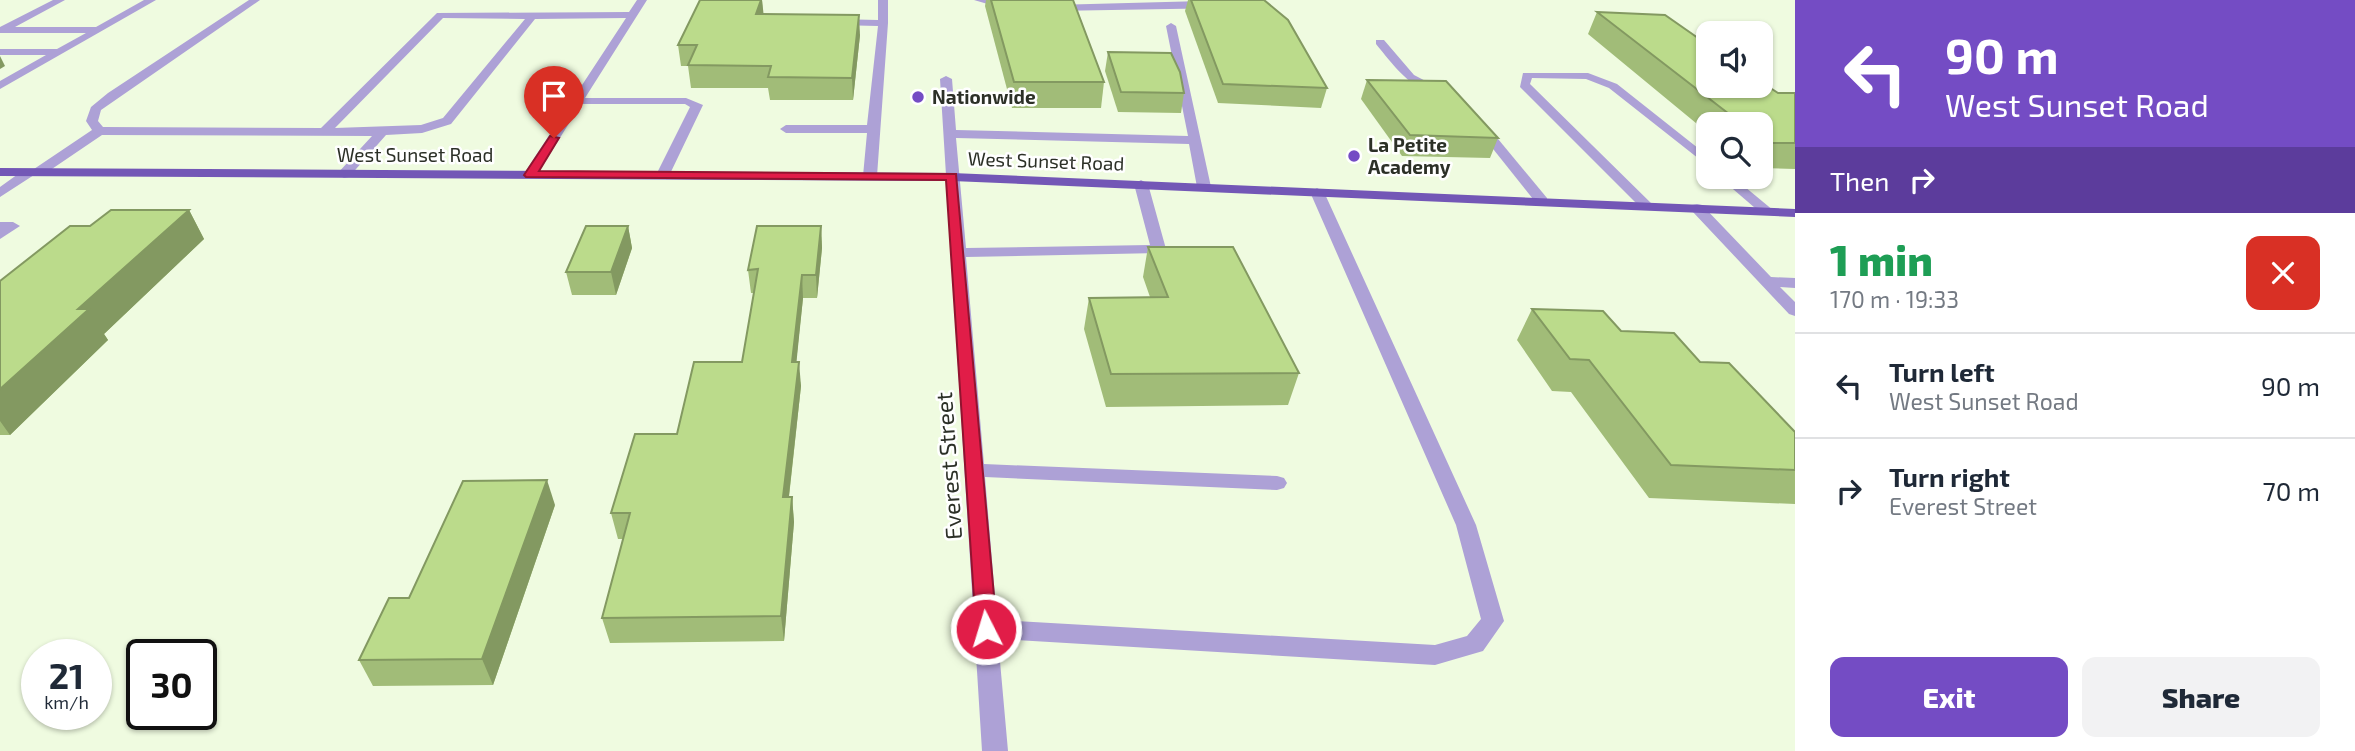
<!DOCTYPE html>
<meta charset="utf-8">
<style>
:root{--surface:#fff;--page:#f2f2f3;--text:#1f2937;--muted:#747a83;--line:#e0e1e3;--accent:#744cc4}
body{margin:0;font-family:"Exo 2",sans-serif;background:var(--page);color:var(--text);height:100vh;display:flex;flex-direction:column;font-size:26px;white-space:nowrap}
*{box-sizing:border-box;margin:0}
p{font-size:23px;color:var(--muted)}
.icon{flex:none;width:38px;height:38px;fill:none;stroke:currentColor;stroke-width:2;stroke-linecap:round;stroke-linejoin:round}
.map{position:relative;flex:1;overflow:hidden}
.drawer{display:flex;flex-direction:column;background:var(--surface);width:560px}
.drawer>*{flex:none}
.guide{background:#744cc4;color:#fff;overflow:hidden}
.buttons{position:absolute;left:1696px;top:21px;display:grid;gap:14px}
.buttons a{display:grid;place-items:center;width:77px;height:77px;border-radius:14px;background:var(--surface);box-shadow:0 2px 5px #0004;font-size:35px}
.speed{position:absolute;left:21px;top:639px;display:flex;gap:14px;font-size:35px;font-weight:700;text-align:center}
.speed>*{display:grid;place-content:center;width:91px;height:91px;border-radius:50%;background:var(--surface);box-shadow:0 2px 5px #0004;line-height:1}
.speed small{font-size:18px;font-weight:400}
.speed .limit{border:4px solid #111;border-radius:10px;background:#fff;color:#111}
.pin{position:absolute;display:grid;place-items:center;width:60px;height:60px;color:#fff;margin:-72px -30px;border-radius:50% 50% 50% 0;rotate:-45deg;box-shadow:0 0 7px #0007}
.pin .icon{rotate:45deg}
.me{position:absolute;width:77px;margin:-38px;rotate:355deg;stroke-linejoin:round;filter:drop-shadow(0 0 5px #0008)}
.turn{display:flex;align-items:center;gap:24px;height:147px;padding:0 35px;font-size:32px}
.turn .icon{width:91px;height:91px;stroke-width:2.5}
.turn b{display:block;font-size:49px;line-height:60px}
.then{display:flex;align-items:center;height:66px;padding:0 35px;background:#0003;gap:14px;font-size:26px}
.round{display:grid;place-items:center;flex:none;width:74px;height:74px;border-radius:14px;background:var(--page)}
.head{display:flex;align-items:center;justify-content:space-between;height:119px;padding:0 35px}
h1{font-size:42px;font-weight:800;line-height:52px;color:#1e9e55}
.action{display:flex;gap:14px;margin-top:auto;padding:14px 35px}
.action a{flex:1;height:80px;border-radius:14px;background:var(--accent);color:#fff;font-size:28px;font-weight:800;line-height:80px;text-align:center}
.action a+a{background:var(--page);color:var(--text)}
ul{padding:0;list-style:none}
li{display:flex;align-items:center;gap:21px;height:105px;padding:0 35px;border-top:2px solid var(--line)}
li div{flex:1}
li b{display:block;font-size:26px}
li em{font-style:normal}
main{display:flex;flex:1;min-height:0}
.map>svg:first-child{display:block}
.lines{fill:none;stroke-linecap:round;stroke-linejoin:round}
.minor{fill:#ada1d6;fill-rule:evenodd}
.major{fill:#7357b6;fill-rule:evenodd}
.wall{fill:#a1bc78}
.shaded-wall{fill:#839961}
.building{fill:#bbdb8b;stroke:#839961;stroke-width:2}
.route{fill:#e11d48;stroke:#92132f;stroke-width:2}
.poi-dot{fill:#744cc4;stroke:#fff;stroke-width:2.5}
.labels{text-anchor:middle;stroke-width:5;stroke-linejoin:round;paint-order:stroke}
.far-poi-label{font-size:19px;font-weight:bold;fill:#2c3027;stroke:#fff;text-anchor:start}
.far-street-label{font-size:19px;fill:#2c3027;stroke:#fff}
.street-label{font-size:23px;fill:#2c3027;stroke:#fff}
</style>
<main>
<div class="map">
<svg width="1795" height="751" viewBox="0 0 1795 751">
<rect width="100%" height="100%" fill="#effbe0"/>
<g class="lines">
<g class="minor">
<path d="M53,0H65L15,27H96L144,0H156L0,89V81L46,55H0V49H57L86,33H0V27Z"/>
<path d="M249,0H260L101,110L98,121L103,127L321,128L437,13L629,12L637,0H647L585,98H686L703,105L668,178H658L656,175L690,107L685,104H581L535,178H525L523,175L626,18L535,19L451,124L422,133L386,135L349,177L344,178L337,174L372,136L102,135L43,175H34L0,197V187L25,169H34L92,130L86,121L91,107L108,93ZM443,18L525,19L443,118L421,125L335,128Z"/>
<path d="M878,0H888V23L877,176L870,180L863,176L867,133H786L780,129L786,125H867L878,26L836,25L831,22L836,19L878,20Z"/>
<path d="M974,0H991L1013,7L1008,10Z"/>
<path d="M1241,0H1264L1228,8L1053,11L1048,8L1053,5Z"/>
<path d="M1171,23L1176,26L1211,187L1209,190H1199L1197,187L1189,144L956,138L966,248L1150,245L1134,184L1141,180L1148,184L1166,249L1159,253L966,257L984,464L1277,476L1284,478L1287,483L1284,488L1277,490L985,477L997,620L1435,645L1467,636L1481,619L1456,525L1310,192L1317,188L1324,192L1476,525L1504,621L1483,651L1435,665L998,639L1008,751H982L940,79L946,76L952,79L956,130L1188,136L1166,26Z"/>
<path d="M1376,40H1384L1414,75L1441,89V93C1415,96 1391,62 1376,44Z"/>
<path d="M1523,73H1588L1617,84L1708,156V166L1609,88L1586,79L1532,78L1530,84L1654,206L1647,210L1642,209L1520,87Z"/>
<path d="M1480,121L1484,122L1547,198V204H1537L1474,125Z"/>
<path d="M1719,177H1733L1774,211L1767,215L1762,214Z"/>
<path d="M1697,204L1702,205L1771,277L1795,278V288L1780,287L1795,302V316L1789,314L1692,211V205Z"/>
<path d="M0,222H13L20,226L0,239Z"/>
</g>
<path class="major" d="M0,168L952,173L1795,209V217L952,181L0,176Z"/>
</g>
<g class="wall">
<path d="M762,0L763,14L860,35L853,100H770L768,88H691L688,66H681L678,45Z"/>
<path d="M986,0H1073L1104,82L1101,108H1012L985,6Z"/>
<path d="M1188,0H1264L1327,88L1321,108L1218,103L1185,11Z"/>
<path d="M1597,12L1778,93H1795V169L1760,168V124H1708V133L1588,34Z"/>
<path d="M1108,52L1184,93L1181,113L1118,112L1105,71Z"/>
<path d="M1367,80L1498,138L1490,158L1402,156L1361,99Z"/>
<path d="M189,210L204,239L104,334L108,340L10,435H0V281Z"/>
<path d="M628,226L632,248L616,295H572L566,272Z"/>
<path d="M821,226L822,248L817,298H803L796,362L801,386L789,497H792L794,522L784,641L610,643L602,618L623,539H618L611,513L677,434L742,362L754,293H751L748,270Z"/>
<path d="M1148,247L1299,373L1288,405L1106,407L1084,329L1089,298L1150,297L1143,277Z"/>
<path d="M1532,309L1621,331L1700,362L1795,432V504L1649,498L1571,392L1552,391L1517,340Z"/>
<path d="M555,505L493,685L373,686L359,660Z"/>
</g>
<g class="shaded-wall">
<path d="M761,0H762L764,18L756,14Z"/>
<path d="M859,15L860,35L853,100L852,78Z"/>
<path d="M0,56L5,66L0,69Z"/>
<path d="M189,210L204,239L104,334L108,340L10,435L0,421V389L78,309Z"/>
<path d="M628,226L632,248L616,295L611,272Z"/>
<path d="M821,226L822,248L817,298L816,275Z"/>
<path d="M802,275L803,298L794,386L792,362Z"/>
<path d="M799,362L801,386L786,522L783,497Z"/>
<path d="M547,480L555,505L493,685L482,659Z"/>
<path d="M792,497L794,522L784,641L781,616Z"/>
</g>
<g class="building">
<path d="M700,0H761L756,14L859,15L852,78L768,77L771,66L688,65L697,45H678Z"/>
<path d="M991,0H1073L1104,82H1014Z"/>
<path d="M1191,0H1264L1288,20L1327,88L1223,84Z"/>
<path d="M1597,12L1665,15L1708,45V86H1760V81L1778,93H1795V143H1766L1760,138V124H1742Z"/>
<path d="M1108,52L1171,53L1180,72L1184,93L1121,92Z"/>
<path d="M1367,80L1446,81L1498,138L1410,135Z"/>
<path d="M111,210H189L78,309H89L0,389V281L70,226H90Z"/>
<path d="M586,226H628L611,272H566Z"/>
<path d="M757,226H821L816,275H802L792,362H799L783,497H792L781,616L602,618L630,513H611L635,434H677L694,362H742L758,269L748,270Z"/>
<path d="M1148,247H1233L1299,373L1111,374L1089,298L1168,297Z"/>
<path d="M1532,309L1603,311L1621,331L1674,333L1700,362L1729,363L1795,432V470L1671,465L1589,360L1570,359Z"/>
<path d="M547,480L482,659L359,660L389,598H409L463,481Z"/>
</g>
<path class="route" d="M550,136L559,138L539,171L956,174L997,629L994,635L986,638L979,635L976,629L946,180L526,177L524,175Z"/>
<g class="poi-dot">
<circle cx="918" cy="97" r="7"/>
<circle cx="1354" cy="156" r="7"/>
</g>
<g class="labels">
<g class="far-poi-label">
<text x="932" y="104">Nationwide</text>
<text x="1368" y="152">La Petite<tspan x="1368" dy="22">Academy</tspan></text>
</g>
<g class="far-street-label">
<text x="415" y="162">West Sunset Road</text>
<text transform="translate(1046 161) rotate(2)" y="7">West Sunset Road</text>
</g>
<g class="street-label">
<text transform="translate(949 466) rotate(-94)" y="8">Everest Street</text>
</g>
</g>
</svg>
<div class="buttons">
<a><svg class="icon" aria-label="sound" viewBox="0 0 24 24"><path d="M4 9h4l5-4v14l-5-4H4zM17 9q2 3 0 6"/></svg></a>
<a><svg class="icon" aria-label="search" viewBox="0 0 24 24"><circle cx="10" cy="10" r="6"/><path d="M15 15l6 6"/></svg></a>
</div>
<div class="speed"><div>21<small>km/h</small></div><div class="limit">30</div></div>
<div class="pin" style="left:554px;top:138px;background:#d93025"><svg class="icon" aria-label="arrive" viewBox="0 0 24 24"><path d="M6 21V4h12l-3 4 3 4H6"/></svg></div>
<svg class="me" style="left:986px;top:629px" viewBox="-20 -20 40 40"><circle r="17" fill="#e11d48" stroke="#fff" stroke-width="3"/><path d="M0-11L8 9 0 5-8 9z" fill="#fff"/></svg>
</div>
<section class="drawer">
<div class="guide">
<div class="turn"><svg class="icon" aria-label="left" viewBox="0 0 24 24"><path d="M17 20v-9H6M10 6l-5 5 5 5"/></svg><div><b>90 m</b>West Sunset Road</div></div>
<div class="then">Then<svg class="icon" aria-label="right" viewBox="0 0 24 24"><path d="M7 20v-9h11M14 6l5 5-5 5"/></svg></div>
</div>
<div class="head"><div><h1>1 min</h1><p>170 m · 19:33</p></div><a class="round" style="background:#d93025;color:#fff"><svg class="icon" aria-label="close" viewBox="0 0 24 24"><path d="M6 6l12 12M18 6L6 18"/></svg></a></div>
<ul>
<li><svg class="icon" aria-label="left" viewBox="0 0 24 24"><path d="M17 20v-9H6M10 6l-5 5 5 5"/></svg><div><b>Turn left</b><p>West Sunset Road</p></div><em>90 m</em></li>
<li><svg class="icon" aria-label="right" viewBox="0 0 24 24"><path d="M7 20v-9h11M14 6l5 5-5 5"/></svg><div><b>Turn right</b><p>Everest Street</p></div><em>70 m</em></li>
</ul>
<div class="action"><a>Exit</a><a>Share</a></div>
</section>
</main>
